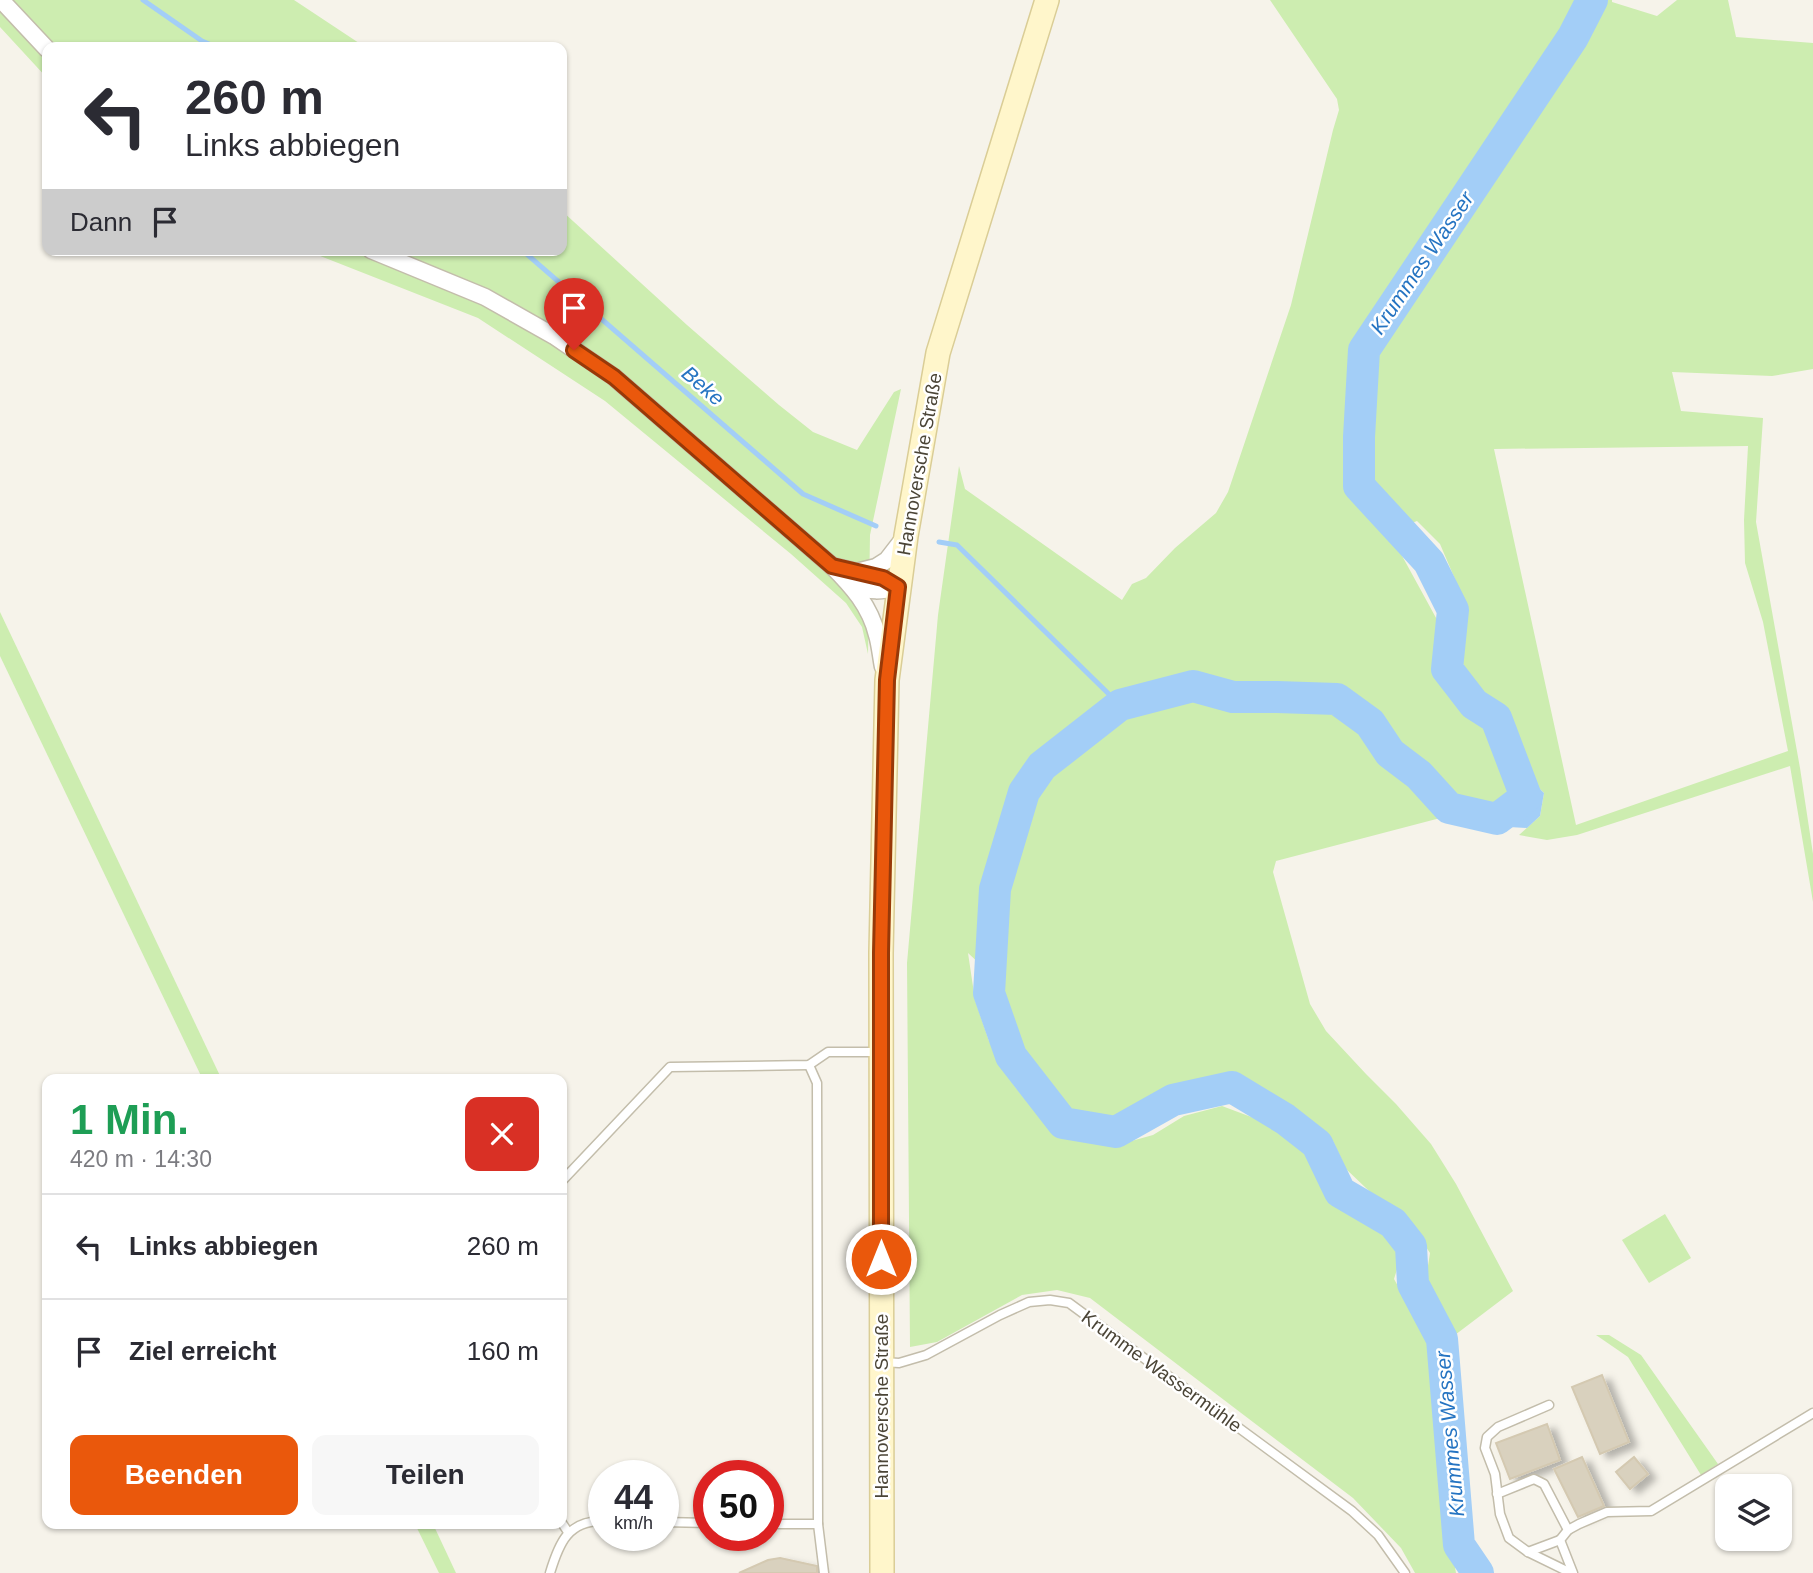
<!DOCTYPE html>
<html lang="de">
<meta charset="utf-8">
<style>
:root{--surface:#fff;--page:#f7f7f7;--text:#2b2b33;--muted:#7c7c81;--line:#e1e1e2;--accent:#ea580c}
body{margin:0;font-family:Helvetica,sans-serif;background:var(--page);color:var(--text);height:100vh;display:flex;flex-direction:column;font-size:26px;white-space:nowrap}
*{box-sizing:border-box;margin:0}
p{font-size:23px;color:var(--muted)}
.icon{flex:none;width:38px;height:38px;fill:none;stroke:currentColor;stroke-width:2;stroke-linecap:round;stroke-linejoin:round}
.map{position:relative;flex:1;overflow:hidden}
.drawer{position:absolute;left:42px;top:1074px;width:525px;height:455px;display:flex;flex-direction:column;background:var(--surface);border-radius:14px;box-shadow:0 2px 5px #0004}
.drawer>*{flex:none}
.hud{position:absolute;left:42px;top:42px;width:525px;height:214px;border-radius:14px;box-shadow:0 2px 5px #0004;background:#fff;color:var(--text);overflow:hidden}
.buttons{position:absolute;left:1715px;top:1474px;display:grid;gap:14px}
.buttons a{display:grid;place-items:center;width:77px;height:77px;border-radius:14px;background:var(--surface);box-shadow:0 2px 5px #0004;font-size:35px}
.speed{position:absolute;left:588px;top:1460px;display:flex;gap:14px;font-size:35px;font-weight:700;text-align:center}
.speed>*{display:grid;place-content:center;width:91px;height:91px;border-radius:50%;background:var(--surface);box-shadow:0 2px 5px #0004;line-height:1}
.speed small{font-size:18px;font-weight:400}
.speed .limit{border:10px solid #d22;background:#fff;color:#111}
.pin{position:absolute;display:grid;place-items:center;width:60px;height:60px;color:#fff;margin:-72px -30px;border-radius:50% 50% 50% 0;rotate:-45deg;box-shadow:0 0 7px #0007}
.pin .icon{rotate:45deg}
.me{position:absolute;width:77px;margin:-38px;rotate:0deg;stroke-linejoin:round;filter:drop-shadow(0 0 5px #0008)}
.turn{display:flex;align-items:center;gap:24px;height:147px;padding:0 28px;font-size:32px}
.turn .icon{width:91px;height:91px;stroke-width:2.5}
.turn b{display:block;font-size:49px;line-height:60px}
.then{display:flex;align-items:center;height:66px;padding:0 28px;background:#0003;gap:14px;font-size:26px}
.round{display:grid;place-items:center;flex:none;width:74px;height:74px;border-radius:14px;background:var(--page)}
.summary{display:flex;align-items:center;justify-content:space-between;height:119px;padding:0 28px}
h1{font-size:42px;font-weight:800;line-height:52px;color:#1e9e55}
.button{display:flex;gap:14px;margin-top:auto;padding:14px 28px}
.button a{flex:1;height:80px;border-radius:14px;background:var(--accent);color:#fff;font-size:28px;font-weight:800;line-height:80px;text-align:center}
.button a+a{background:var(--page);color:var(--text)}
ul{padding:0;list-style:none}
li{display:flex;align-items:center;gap:21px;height:105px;padding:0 28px;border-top:2px solid var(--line)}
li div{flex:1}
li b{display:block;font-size:26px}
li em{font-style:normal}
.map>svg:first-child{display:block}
.green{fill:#cdedb0;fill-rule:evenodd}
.water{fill:#a3cef7}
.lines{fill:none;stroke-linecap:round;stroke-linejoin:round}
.stream{stroke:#a3cef7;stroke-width:5}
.river{stroke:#a3cef7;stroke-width:32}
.building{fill:#d9d1be;stroke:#d4c9b1;stroke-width:2;filter:url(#shadow)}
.lane-casing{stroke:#c3bdab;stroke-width:11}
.street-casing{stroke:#c3bdab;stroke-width:19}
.secondary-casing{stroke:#dacd96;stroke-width:26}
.lane{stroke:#fff;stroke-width:8}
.street{stroke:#fff;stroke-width:16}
.secondary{stroke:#fff6cb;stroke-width:23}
.route-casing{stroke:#983908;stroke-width:18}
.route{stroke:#ea580c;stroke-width:12}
.labels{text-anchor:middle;stroke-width:5;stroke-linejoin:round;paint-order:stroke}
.street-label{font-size:19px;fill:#4b4537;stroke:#fff}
.water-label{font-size:21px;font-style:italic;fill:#2574c2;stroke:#fff}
</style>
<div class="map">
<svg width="1813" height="1573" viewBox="0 0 1813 1573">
<defs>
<filter id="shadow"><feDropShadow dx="8" dy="4.5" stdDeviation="3.5" flood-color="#0004"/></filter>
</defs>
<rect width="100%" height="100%" fill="#f6f3ea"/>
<g class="green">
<path d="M0,0H294L365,47H47V78L0,27Z"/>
<path d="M1270,0H1612V2L1657,16L1677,0H1728L1736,37L1813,43V369L1772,376L1672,372L1681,411L1763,418L1756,522L1800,768L1813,854V902L1790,766L1577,835L1547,840L1519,835L1540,816L1544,793L1527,777L1520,761L1505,708L1473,686L1459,655L1466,605L1440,544L1417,521L1389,532L1441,627L1436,664L1458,705L1490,726L1510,783L1504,806L1490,805L1276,861L1273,872L1310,1004L1326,1031L1366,1074L1396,1104L1431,1144L1456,1184L1513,1291L1451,1338L1425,1285L1430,1253L1414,1229L1387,1208L1346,1169L1333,1141L1254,1084L1232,1079L1171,1091L1116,1119L1071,1114L1024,1057L999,1006L995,978L968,953L975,1000L989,1041L1013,1084L1045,1124L1082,1141L1117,1145L1153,1135L1184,1116L1222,1106L1275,1126L1308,1157L1322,1185L1343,1201L1374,1219L1402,1253L1394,1279L1407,1302L1432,1341L1437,1461L1456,1573H1415L1401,1548L1353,1498L1090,1298L1057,1290L1022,1295L937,1342L910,1347L907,963L938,615L959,466L965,489L1122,600L1132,584L1146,578L1175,548L1216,513L1228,492L1291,305L1333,130L1339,110L1337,99ZM1748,446L1744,520L1745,563L1763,622L1788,751L1576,825L1494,449Z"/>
<path d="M562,211L687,325L779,405L813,432L857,450L894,392L901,389L870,535L868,654L862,627L846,603L791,554L605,401L478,318L305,250H562Z"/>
<path d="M0,612L222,1080H203L0,656Z"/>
<path d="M1665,1214L1691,1258L1649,1283L1622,1240Z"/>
<path d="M1596,1335H1609L1641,1355L1718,1464L1701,1475L1628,1357Z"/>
<path d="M415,1524H433L456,1573H439Z"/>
</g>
<path class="water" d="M1520,761L1527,777L1544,793L1540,816L1527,828L1509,827L1490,805L1504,806L1510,783L1505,767Z"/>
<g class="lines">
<g class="stream">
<path d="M143,0L202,41L216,47"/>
<path d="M522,250L803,494L876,526"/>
<path d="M939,542L957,545L1120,705"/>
</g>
<path class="river" d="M1478,1573L1459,1545L1442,1339L1413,1284L1411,1246L1393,1223L1340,1192L1317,1144L1285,1119L1232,1087L1173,1100L1116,1132L1063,1123L1011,1056L989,993L995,889L1024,792L1042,766L1120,705L1193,686L1233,697H1277L1337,699L1370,723L1390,753L1419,775L1449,808L1497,819L1526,797L1496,718L1474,704L1447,669L1453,610L1429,562L1359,486V437L1364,350L1573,37L1592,0"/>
</g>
<g class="building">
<path d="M1602,1375L1629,1442L1600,1454L1572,1387Z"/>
<path d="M1547,1424L1560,1460L1510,1479L1496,1443Z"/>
<path d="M1582,1457L1604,1506L1578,1517L1554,1469Z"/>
<path d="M1634,1457L1648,1474L1630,1489L1616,1472Z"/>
<path d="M780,1558L817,1566V1573H739L768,1560Z"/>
</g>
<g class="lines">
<g class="lane-casing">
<g id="lane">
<path d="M809,1065L817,1083L818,1524"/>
<path d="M562,1181L670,1067L809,1065L828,1052H878"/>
<path d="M883,1362L899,1363L926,1355L1000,1315L1029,1302L1050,1300L1069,1303L1352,1511L1378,1535L1405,1573"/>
<path d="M1549,1405L1498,1427L1487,1437L1485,1448L1495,1474L1500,1514L1509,1538L1528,1552L1571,1573"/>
<path d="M1497,1494L1534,1479L1544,1484L1568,1530"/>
<path d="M663,1522L709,1523"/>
<path d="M562,1523L568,1532"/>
<path d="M768,1524H818L824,1573"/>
<path d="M1528,1552L1560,1540"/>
<path d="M550,1573C559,1543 568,1520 604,1521"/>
<path d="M1573,1573L1560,1540L1568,1530L1579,1524L1607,1512L1651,1511L1813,1413"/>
</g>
</g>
<g class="street-casing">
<g id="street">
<path d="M1,0L47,49"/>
<path d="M371,250L485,297L554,336L614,377L832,566C852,586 870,606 877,635C880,645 881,657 883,667"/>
<path d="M832,566L883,578L898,587"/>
<path d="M860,571L876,567L887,560L904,538"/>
<path d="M853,587C870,591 881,592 898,587"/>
</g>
</g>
<g class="secondary-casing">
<path id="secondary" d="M882,1573L881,953L887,680L906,536L938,353L1047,0"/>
</g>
<use href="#lane" class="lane"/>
<use href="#street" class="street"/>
<use href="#secondary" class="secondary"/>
</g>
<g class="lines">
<g class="route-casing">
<path id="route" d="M574,350L614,377L832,566L883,578L898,587L887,680L881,953V1259"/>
</g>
<use href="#route" class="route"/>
</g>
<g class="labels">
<g class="street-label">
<text transform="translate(919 464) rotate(-80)" y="7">Hannoversche Straße</text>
<text transform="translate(1162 1371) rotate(36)" y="7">Krumme Wassermühle</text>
<text transform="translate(881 1406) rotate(-90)" y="7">Hannoversche Straße</text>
</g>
<g class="water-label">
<text transform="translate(1422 263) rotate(-56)" y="7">Krummes Wasser</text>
<text transform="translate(703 386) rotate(41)" y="7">Beke</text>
<text transform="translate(1450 1434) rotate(-95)" y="7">Krummes Wasser</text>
</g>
</g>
</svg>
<div class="buttons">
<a><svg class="icon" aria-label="layers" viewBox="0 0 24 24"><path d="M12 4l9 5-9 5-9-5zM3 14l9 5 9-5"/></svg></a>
</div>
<div class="speed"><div>44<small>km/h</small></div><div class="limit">50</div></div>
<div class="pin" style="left:574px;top:350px;background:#d93025"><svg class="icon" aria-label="arrive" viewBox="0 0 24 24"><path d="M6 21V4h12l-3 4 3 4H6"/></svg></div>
<svg class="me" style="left:881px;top:1259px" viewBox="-20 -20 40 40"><circle r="17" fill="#ea580c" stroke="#fff" stroke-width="3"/><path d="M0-11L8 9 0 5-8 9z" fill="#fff"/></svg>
<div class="hud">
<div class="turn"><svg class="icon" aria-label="left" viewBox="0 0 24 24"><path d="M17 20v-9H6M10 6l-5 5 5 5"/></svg><div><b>260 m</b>Links abbiegen</div></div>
<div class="then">Dann<svg class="icon" aria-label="arrive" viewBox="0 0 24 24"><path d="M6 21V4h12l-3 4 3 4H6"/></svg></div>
</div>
<section class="drawer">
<div class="summary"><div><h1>1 Min.</h1><p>420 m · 14:30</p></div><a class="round" style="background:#d93025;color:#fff"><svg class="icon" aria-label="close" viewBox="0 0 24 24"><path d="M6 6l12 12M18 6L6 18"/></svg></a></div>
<ul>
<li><svg class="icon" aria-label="left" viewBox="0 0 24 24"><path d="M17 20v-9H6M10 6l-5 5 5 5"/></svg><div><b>Links abbiegen</b></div><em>260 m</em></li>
<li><svg class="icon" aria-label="arrive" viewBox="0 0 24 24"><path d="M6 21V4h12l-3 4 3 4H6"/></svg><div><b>Ziel erreicht</b></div><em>160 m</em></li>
</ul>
<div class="button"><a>Beenden</a><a>Teilen</a></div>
</section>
</div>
